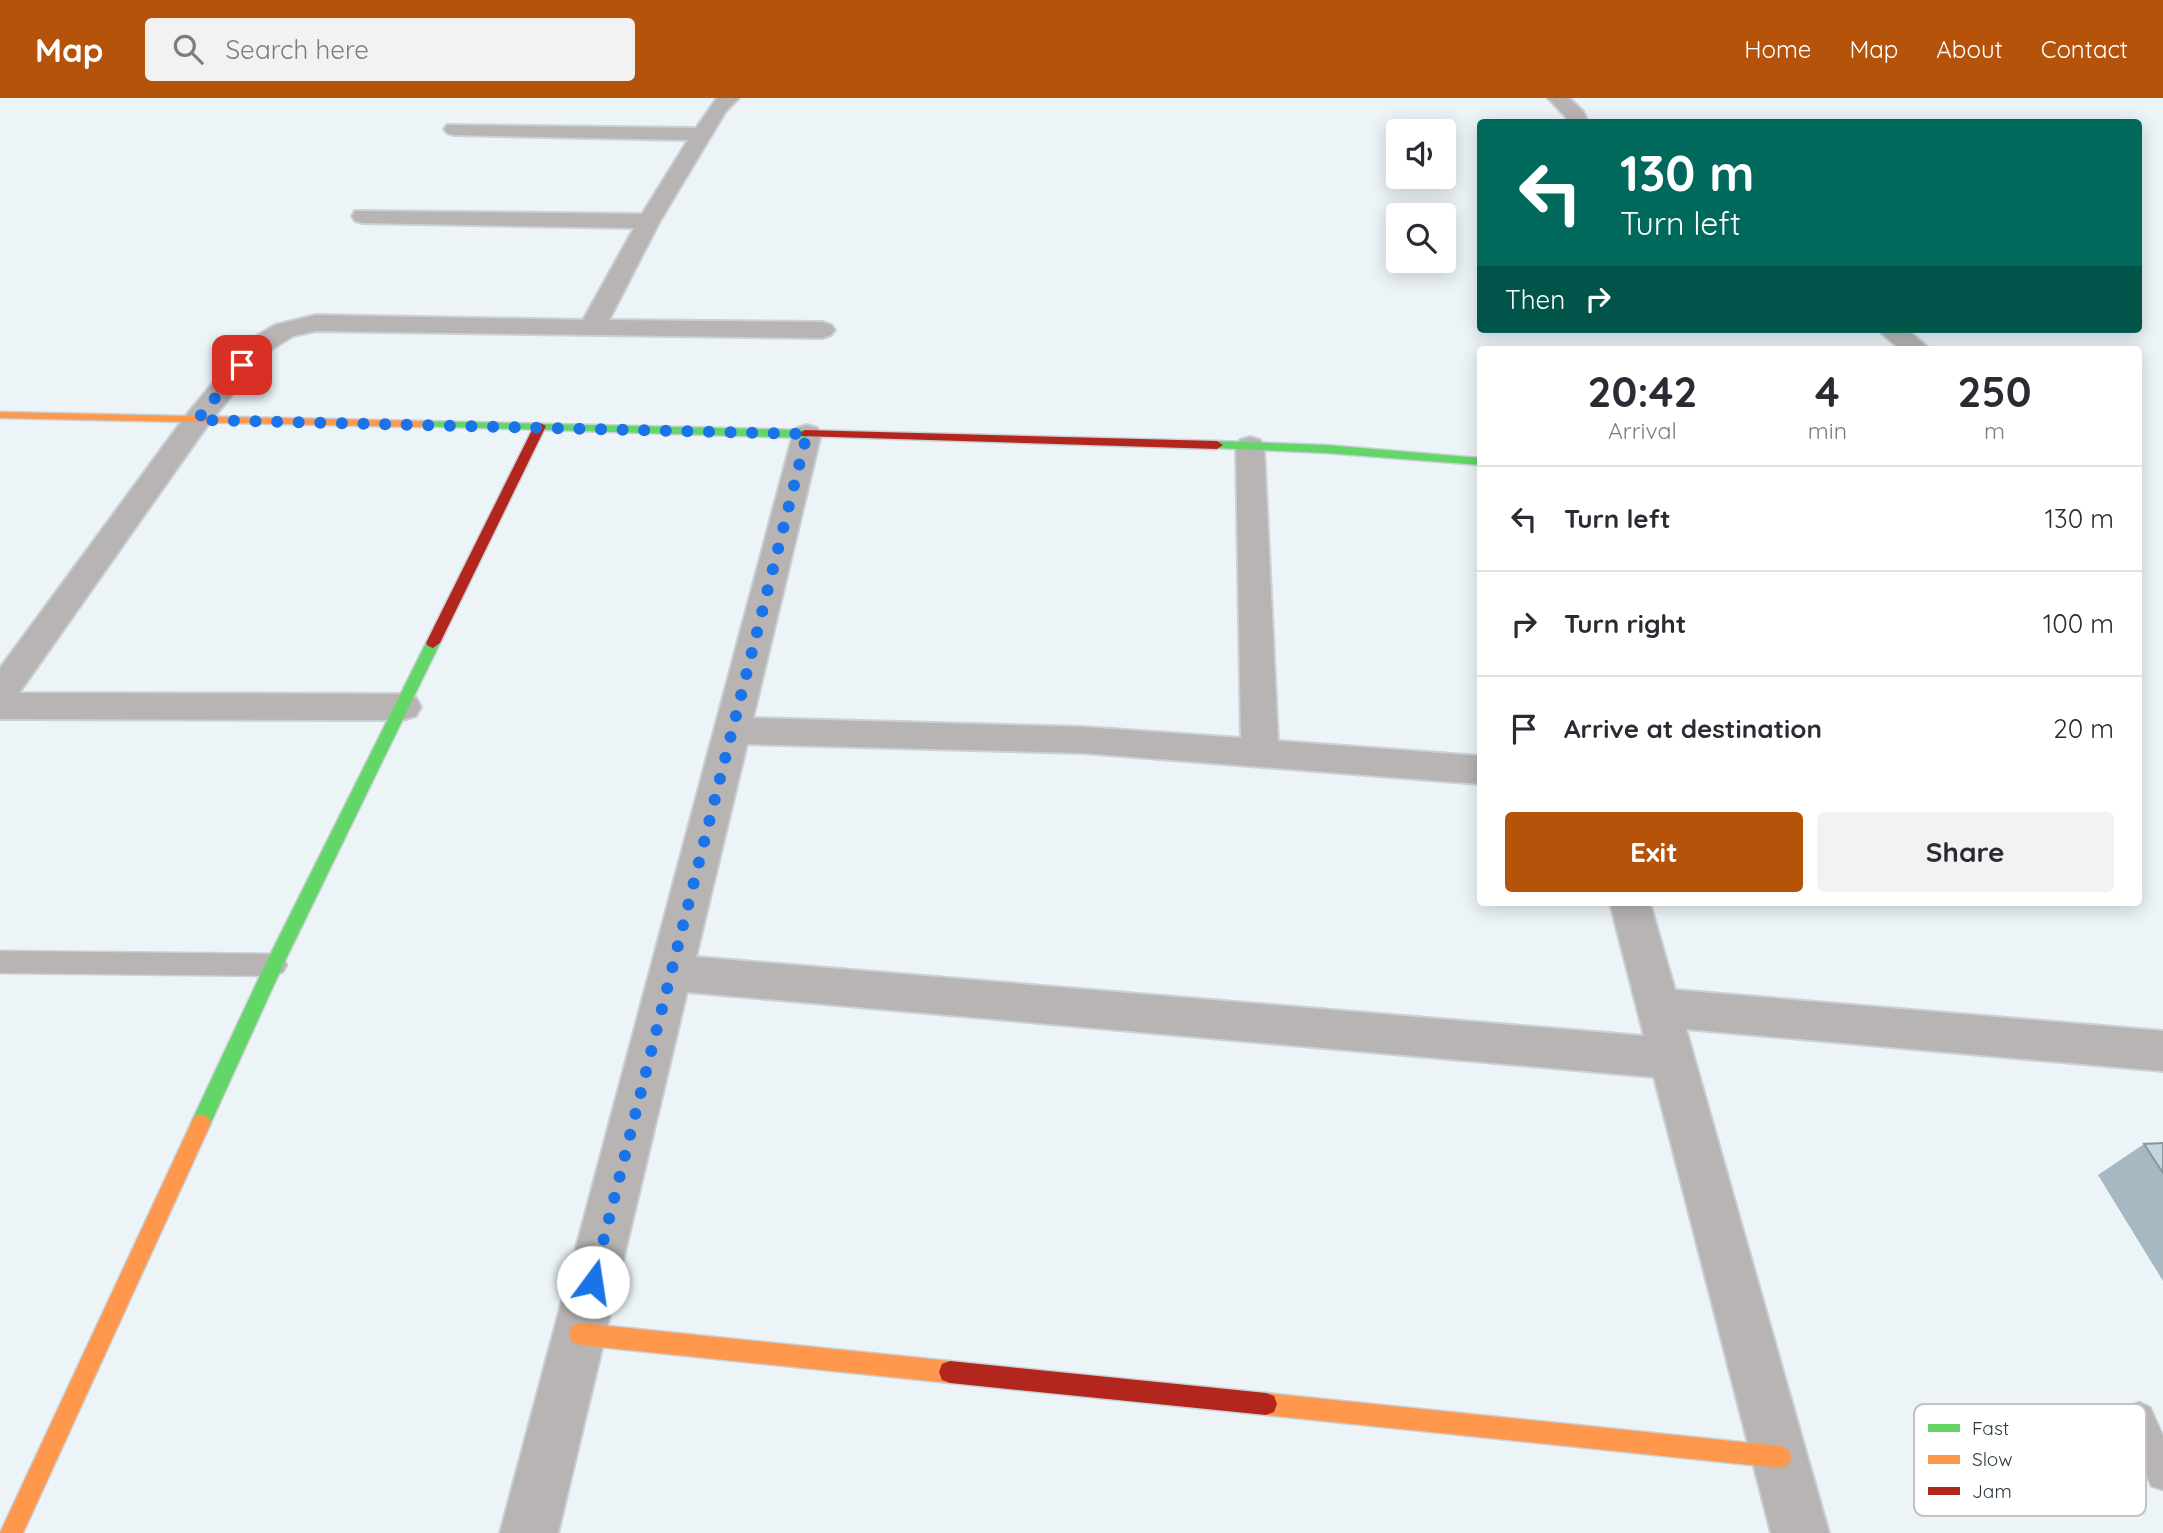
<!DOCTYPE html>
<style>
:root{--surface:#fff;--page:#f2f2f3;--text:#2b2b33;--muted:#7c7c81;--line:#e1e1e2;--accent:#b45309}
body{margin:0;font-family:Quicksand,sans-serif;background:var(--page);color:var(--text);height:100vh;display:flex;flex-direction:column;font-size:26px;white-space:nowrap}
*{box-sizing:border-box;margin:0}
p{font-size:23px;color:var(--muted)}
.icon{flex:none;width:38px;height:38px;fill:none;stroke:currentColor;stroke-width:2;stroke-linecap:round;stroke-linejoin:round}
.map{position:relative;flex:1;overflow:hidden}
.sheet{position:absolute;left:1477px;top:248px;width:665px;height:560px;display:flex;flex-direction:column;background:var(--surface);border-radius:7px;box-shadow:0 4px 18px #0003}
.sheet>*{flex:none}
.hud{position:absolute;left:1477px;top:21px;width:665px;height:214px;border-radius:7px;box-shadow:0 4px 18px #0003;background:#00695c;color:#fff;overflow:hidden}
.controls{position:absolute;left:1386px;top:21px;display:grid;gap:14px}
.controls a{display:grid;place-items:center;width:70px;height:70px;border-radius:7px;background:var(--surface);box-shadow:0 4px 18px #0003;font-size:35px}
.pin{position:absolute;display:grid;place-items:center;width:60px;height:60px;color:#fff;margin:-30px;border-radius:14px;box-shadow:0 4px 10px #0006}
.me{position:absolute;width:77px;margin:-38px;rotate:14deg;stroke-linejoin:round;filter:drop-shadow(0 0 5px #0008)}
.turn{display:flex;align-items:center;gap:24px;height:147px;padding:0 28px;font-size:32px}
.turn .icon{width:91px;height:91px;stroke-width:2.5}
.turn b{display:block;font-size:49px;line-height:60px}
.then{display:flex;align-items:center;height:66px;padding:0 28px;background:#0003;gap:14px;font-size:26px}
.eta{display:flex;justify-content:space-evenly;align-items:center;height:119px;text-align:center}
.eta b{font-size:42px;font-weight:800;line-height:49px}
.action{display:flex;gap:14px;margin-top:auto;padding:14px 28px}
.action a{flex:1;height:80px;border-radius:7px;background:var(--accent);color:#fff;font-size:28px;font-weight:800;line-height:80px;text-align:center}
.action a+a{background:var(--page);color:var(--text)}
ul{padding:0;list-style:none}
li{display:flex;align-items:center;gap:21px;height:105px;padding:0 28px;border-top:2px solid var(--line)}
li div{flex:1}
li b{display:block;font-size:26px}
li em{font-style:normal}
header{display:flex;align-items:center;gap:42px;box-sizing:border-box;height:98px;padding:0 35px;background:var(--accent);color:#fff}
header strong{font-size:33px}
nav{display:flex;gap:38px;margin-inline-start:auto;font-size:24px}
.search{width:490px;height:63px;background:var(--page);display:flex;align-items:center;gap:18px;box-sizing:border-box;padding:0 24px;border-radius:7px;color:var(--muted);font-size:26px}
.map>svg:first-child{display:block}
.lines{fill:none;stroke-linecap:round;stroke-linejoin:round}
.lane-casing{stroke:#cad1d6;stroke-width:3}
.street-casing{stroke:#cad1d6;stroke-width:4}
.fast-casing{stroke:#cad1d6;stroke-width:3}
.slow-casing{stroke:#cad1d6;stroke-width:3}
.jam-casing{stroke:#cad1d6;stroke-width:3}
.lane{fill:#b8b4b4;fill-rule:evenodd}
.street{fill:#b8b4b4;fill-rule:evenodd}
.fast{fill:#63d668;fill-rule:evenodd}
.slow{fill:#ff974d;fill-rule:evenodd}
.jam{fill:#b3261e;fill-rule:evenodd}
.wall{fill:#a6b9c2}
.building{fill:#c1d7e1;stroke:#87969e;stroke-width:2}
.route{stroke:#1a73e8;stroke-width:12;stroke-dasharray:0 21.6}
.key{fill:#fff;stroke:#bfc3c5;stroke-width:2}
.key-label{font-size:19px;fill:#2a383f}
</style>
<header>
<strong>Map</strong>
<div class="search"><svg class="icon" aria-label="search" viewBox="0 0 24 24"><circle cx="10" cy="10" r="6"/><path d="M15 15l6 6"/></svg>Search here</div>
<nav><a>Home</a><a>Map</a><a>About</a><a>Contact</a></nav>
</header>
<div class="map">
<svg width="2163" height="1435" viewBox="0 0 2163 1435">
<rect width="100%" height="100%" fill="#ecf4f8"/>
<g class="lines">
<g class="lane-casing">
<g id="lane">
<path d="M0,853L274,856L283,860L287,867L283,874L274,878L0,875Z"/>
<path d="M2139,1304L2150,1309L2163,1338V1392L2151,1388L2123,1320L2128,1309Z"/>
</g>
</g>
<g class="street-casing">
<g id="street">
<path d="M717,0H739L726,13L660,123L609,222L822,224L831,227L835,232L831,237L822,240L316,233L293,238L266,255L207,328L19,595L403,596L416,600L421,609L416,618L403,622L0,621V570L187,316L248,243L275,227L316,217L583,222L634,130L363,125L355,123L352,118L355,113L642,116L688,42L454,37L447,35L444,31L447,27L696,30Z"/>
<path d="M1548,0H1569L1583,13L1588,24H1568L1566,19Z"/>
<path d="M1877,231H1906L1931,252H1901Z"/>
<path d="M807,327L817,330L821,336L753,620L1083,629L1241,640L1236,348L1240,342L1250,339L1260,342L1264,348L1278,643L1480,658V686L1083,655L747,646L696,859L1644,938L1610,805H1650L1675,892L2163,933V973L1686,931L1829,1435H1771L1654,979L687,894L558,1435H500L793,336L797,330Z"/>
</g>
</g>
<g class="fast-casing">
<g id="fast">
<path d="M420,323L805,332L811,336L805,340L416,328V324Z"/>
<path d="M1217,343L1326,347L1480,360V367L1326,355L1213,350V344Z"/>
<path d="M433,540L440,545L283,867L208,1031L201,1034L194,1031L191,1025L265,867L426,545Z"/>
</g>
</g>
<g class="slow-casing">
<g id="slow">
<path d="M0,314L420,323L426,326L420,329L0,320Z"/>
<path d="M201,1016L208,1019L211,1025L23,1435H0L194,1019Z"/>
<path d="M580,1225L950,1263L958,1266L961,1274L958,1282L950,1285L580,1247L572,1244L569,1236L572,1228Z"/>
<path d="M1266,1295L1780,1348L1788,1351L1791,1359L1788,1367L1780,1370L1266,1317L1258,1314L1255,1306L1258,1298Z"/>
</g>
</g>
<g class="jam-casing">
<g id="jam">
<path d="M540,325L546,328L440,545L433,550L428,548L426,545L534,328Z"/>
<path d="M805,332L1217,343L1223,347L1217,351L801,338V334Z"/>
<path d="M950,1263L1266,1295L1274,1298L1277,1306L1274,1314L1266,1317L950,1285L942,1282L939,1274L942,1266Z"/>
</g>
</g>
<use href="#lane" class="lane"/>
<use href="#street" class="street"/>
<use href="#fast" class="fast"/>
<use href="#slow" class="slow"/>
<use href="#jam" class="jam"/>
</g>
<path class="wall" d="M2163,1045V1183L2098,1077L2144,1046Z"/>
<path class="building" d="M2163,1045V1075L2144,1046Z"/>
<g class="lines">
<path class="route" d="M242,267L197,322L807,336L593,1184"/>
</g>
<rect x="1914" y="1306" width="232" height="112" rx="10" class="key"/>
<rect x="1928" y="1326" width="32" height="8" fill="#63d668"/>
<rect x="1928" y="1357" width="32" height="9" fill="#ff974d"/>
<rect x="1928" y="1389" width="32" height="8" fill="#b3261e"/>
<g class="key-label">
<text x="1972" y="1337">Fast</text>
<text x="1972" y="1368">Slow</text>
<text x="1972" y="1400">Jam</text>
</g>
</svg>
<div class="controls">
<a><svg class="icon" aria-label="sound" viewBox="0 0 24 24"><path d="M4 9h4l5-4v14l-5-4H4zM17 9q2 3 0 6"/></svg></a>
<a><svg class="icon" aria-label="search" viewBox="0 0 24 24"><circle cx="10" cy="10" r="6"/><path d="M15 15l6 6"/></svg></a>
</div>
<div class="pin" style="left:242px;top:267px;background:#d93025"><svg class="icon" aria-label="arrive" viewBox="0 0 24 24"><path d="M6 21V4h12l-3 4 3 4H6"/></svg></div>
<svg class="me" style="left:593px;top:1184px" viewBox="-20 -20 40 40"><circle r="19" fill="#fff"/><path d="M0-13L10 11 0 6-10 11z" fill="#1a73e8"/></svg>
<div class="hud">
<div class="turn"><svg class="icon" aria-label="left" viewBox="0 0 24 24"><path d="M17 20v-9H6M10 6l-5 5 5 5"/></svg><div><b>130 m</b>Turn left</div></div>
<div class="then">Then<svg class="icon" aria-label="right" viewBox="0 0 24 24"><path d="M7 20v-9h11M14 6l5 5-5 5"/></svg></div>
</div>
<section class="sheet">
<div class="eta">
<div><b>20:42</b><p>Arrival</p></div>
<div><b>4</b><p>min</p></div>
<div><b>250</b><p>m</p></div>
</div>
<ul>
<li><svg class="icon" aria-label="left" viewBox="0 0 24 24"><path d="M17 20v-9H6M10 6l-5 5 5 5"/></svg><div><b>Turn left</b></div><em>130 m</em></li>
<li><svg class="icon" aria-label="right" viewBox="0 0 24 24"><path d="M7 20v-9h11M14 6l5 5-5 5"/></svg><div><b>Turn right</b></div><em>100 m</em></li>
<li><svg class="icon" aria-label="arrive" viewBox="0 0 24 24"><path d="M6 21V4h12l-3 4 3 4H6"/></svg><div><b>Arrive at destination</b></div><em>20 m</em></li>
</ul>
<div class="action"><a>Exit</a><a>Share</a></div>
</section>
</div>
